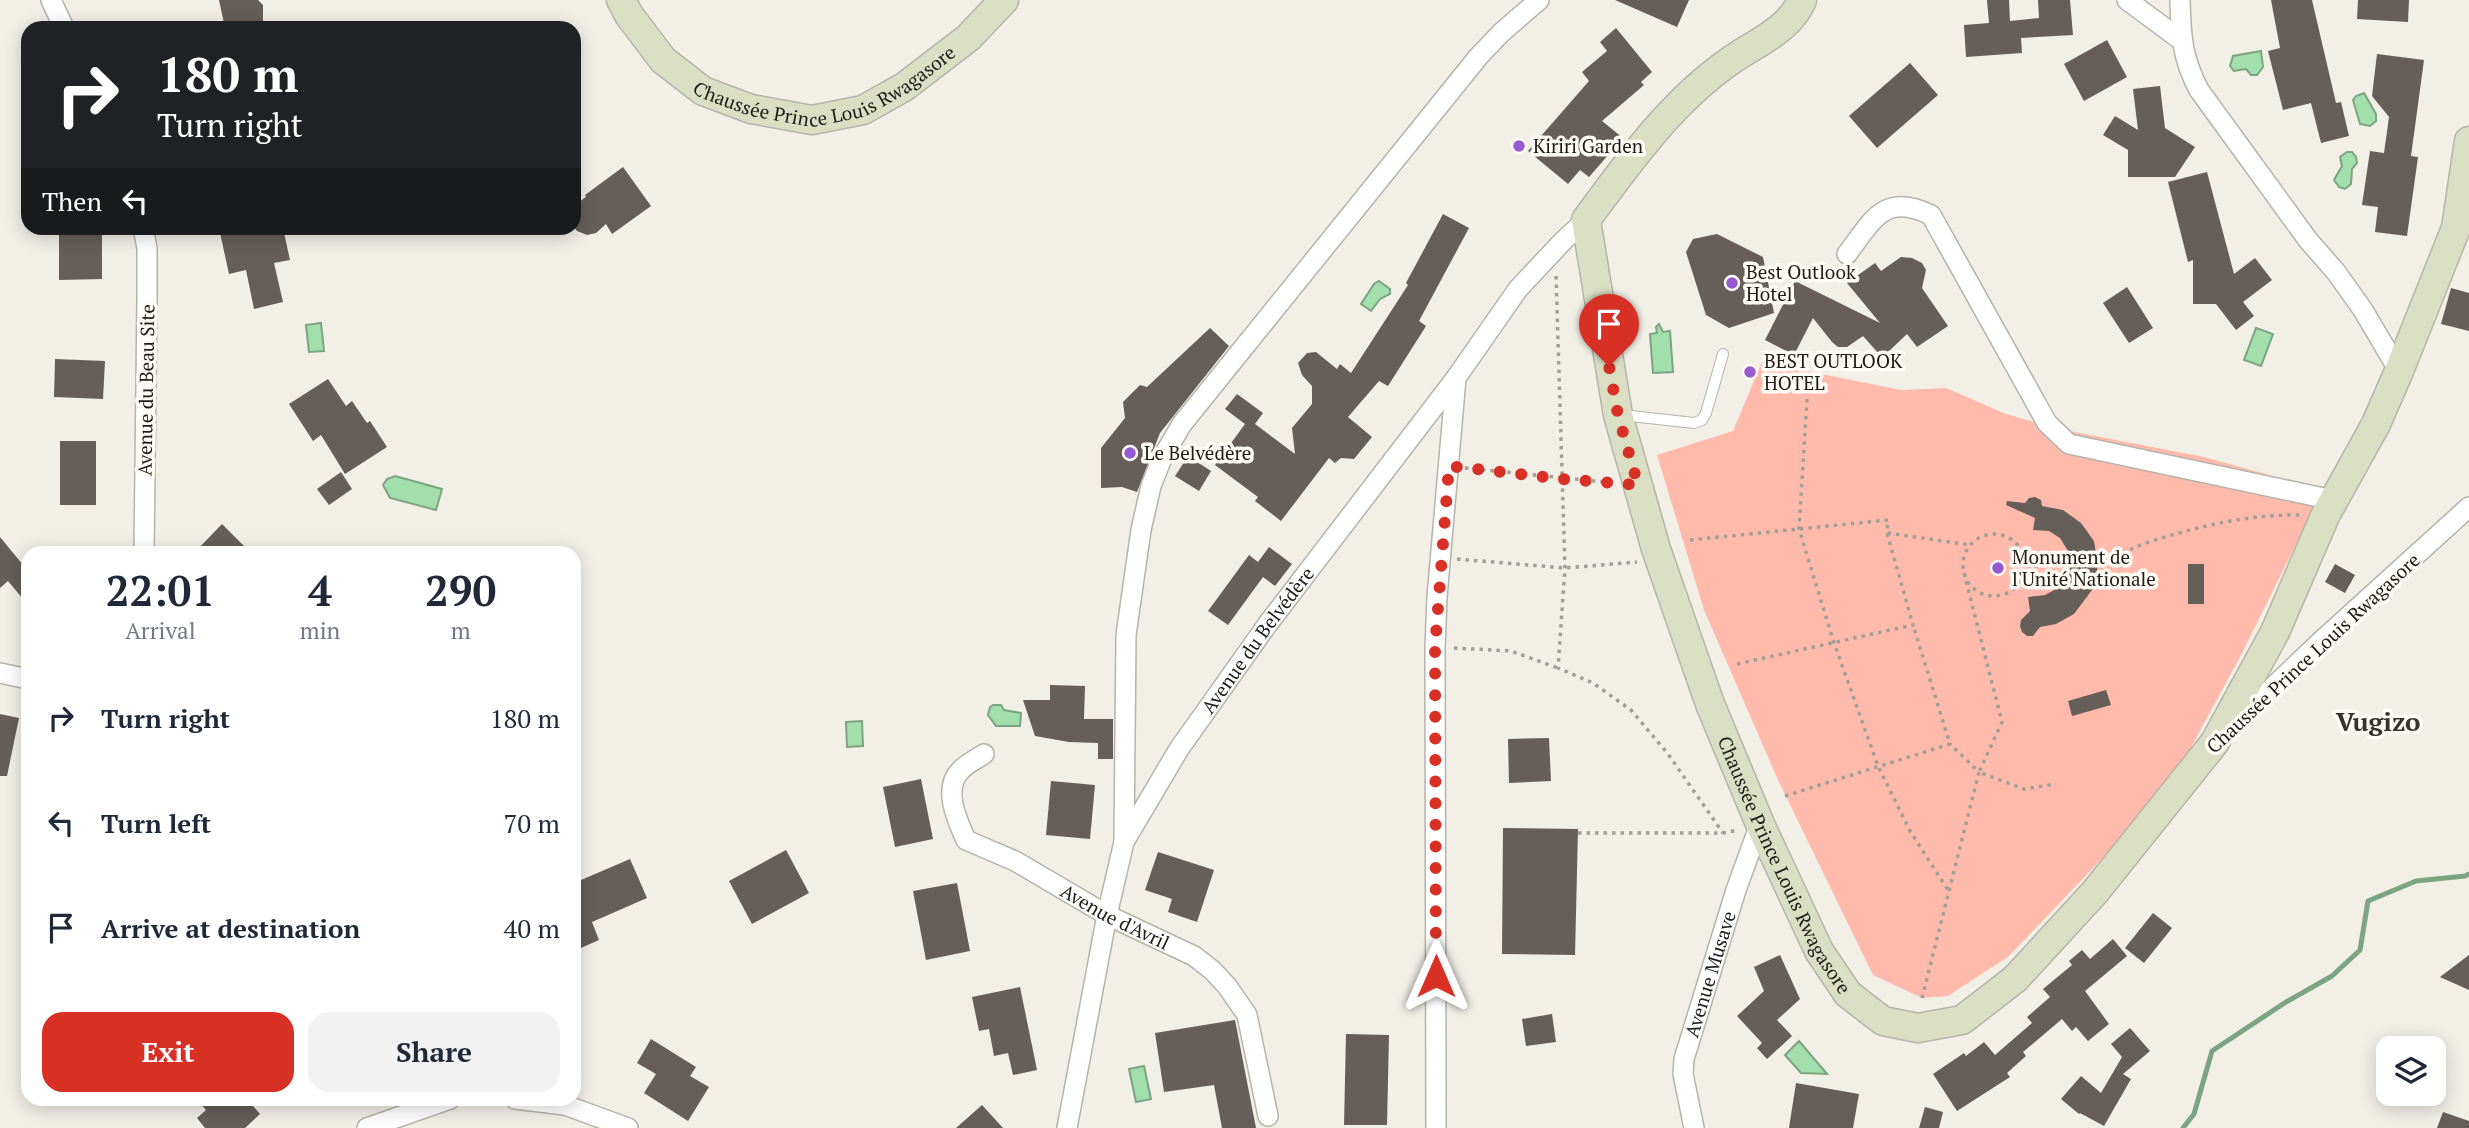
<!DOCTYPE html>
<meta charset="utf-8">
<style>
:root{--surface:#fff;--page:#f2f2f3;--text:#1f2937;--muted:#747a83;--accent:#d93025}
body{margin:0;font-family:"PT Serif",serif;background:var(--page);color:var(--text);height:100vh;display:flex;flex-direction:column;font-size:26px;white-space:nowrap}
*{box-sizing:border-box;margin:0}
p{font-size:23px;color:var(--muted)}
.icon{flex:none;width:38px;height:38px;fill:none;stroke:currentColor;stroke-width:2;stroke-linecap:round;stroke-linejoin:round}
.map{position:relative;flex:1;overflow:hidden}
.panel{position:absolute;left:21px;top:546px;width:560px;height:560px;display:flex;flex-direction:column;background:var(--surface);border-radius:21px;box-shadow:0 4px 18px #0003}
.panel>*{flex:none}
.top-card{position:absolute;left:21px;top:21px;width:560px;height:214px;border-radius:21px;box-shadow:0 4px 18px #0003;background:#202124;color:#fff;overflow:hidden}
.controls{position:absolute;left:2376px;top:1036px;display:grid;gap:14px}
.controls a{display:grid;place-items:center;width:70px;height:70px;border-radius:14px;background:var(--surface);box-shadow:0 4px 18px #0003;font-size:35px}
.pin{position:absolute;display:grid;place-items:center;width:60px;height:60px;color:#fff;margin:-72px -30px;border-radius:50% 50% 50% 0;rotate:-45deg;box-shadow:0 0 7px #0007}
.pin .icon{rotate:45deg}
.me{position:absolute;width:77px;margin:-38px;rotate:0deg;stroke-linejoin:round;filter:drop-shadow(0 0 5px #0008)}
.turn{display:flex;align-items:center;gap:24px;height:147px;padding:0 21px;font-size:32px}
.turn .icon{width:91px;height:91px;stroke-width:2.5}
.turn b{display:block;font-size:49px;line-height:60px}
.then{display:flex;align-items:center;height:66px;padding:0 21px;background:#0003;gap:14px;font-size:26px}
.eta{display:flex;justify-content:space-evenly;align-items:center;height:119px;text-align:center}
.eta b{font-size:42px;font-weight:700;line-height:49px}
.button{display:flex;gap:14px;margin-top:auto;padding:14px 21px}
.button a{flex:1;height:80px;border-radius:21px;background:var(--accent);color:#fff;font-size:28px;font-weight:700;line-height:80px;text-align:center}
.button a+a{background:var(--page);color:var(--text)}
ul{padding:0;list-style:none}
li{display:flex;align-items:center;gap:21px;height:105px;padding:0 21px}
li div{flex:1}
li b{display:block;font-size:26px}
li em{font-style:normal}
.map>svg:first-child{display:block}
.green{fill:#ffbaab}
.water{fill:#a3dfac;stroke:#7ba480;stroke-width:2}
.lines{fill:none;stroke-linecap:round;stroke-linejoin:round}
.stream{stroke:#7ba480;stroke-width:5}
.building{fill:#655e59}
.lane-casing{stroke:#b6b3ab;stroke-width:12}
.street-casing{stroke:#b6b3ab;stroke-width:22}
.secondary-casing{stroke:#b6b3ab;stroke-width:31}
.path{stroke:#a19f98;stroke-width:3.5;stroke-dasharray:3.5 5;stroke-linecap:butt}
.lane{stroke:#fff;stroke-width:10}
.street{stroke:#fff;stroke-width:19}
.secondary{stroke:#dadfc4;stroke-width:28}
.route{stroke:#d93025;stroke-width:12;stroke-dasharray:0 21.6}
.poi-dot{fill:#985ad0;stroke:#fffcf6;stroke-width:2.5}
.labels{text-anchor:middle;stroke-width:7;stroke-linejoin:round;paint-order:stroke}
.street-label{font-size:19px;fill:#1d1c19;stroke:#fffcf6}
.poi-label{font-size:19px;fill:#1d1c19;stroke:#fffcf6;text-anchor:start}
.district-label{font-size:26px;font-weight:bold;fill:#36332d;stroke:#fffcf6}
</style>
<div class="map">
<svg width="2469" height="1128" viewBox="0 0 2469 1128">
<rect width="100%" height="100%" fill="#f2efe7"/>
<path class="green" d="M1762,362L1901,390L1946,388L2006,414L2059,429L2204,457L2323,490L2240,657L2183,762L2114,846L2009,956L1948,996L1922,998L1873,975L1778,780L1704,610L1657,455L1733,431Z"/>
<g class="water">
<path d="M2261,51L2263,67L2257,75H2251L2246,69L2234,71L2230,66L2233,56Z"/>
<path d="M2364,93L2376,114V121L2370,126L2360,124L2353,100L2356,96Z"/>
<path d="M2347,152H2352L2356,157L2357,163L2352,169L2351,184L2345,189L2339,187L2334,180L2342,166L2340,157Z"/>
<path d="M1379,281L1390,289V294L1380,299L1371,311L1361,304L1374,284Z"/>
<path d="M321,323L324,351L309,352L306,325Z"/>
<path d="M1659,324L1663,332L1670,331L1673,372L1653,373L1650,334L1657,333L1656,327Z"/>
<path d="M2256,328L2273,334L2261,366L2244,360Z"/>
<path d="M395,476L442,489L436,510L390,498L383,485L387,479Z"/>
<path d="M993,705H1001L1004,710L1021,713L1020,726H996L988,715L990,707Z"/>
<path d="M862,721L863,746L847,747L846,722Z"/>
<path d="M1799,1041L1827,1074L1801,1073L1785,1055Z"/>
<path d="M1144,1066L1151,1099L1136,1102L1129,1069Z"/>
</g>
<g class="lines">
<path class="stream" d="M2183,1128L2194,1114L2212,1051L2286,1002L2332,976L2360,950L2368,901L2416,881L2465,876L2469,874"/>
</g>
<g class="building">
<path d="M219,0H258L263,5V28H225Z"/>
<path d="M1615,0H1689L1677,27Z"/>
<path d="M1987,0H2009L2010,21L2039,18L2038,0H2070L2073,35L2021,38L2022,53L1966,57L1964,25L1989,23Z"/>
<path d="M2271,0H2312L2336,103L2341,102L2349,136L2321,143L2311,103L2283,110L2268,51L2280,48Z"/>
<path d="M2358,0H2409L2408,22L2357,19Z"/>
<path d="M1616,28L1652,72L1641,82L1644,85L1602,121L1623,138L1589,177L1580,170L1568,184L1528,151L1589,81L1582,72L1607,51L1600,42Z"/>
<path d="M2107,40L2127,77L2084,101L2064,64Z"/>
<path d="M2377,54L2424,60L2411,156L2418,157L2407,236L2375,232L2378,207L2362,205L2370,151L2384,153L2389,117L2372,96Z"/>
<path d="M1910,63L1938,95L1877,148L1849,116Z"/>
<path d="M2160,86L2165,128L2195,147L2175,177H2128V150L2103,135L2115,116L2138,130L2133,89Z"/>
<path d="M623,167L651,206L612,234L606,224L596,233L587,235L577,231L574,227V209L576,204L586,197L585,195Z"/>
<path d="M2207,172L2234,274L2255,258L2272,280L2243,302L2254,316L2236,330L2216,304H2193V260L2188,262L2168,182Z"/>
<path d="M1443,214L1469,228L1419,321L1426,326L1388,386L1379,381L1348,417L1372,437L1354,459L1341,458L1335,463L1329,458L1281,521L1255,501L1258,497L1215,465L1245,424L1225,409L1237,394L1263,413L1255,424L1295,454L1292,428L1312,404V386L1302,375L1298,363L1307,353L1316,352L1337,369L1340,364L1351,373L1408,285L1406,283Z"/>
<path d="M59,228H102V279L59,280Z"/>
<path d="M219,228H283L290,260L274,263L283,302L254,309L246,270L229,274Z"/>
<path d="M1717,234L1763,257L1774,313L1729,328L1706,315L1686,252L1693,239Z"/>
<path d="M1901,257L1912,258L1922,263L1926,270L1922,288L1948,326L1917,347L1907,334L1887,353L1879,354L1863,336L1847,347H1838L1832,342L1813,318L1794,355L1765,340L1795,281L1880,323L1847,283L1875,263L1881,271Z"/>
<path d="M2127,287L2153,328L2129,343L2103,303Z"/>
<path d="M2451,288L2469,293V331L2441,324Z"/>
<path d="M1210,328L1229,346L1160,433L1137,492L1122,487L1101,488V448L1125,418L1123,402L1140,385L1147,387Z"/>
<path d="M55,359L105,361L103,399L54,397Z"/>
<path d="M328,379L346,406L352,401L367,423L370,421L387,447L345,474L321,435L313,441L289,404Z"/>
<rect x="60" y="441" width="36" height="64"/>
<path d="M1188,456L1211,471L1199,491L1175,476Z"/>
<path d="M341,472L352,489L329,505L317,489Z"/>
<path d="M2035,497L2041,500L2042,506L2063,510L2081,523L2094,541L2098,566L2092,590L2074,614L2056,624L2040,627L2033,636H2027L2022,632L2020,626L2021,620L2030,611L2028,597L2045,595L2056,589L2067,579L2070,568L2068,551L2060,538L2049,531L2033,530L2035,518L2006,505L2007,501L2025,503L2029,498Z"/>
<path d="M222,524L251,553H194Z"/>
<path d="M0,537L28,571V605L8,581L0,588Z"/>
<path d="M1269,547L1292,564L1275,586L1263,577L1228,625L1208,611L1249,555L1258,562Z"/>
<rect x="2188" y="564" width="16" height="40"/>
<path d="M2335,564L2355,575L2345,593L2325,582Z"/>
<path d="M1050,685L1085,686L1084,719H1113V759H1098V743L1069,742L1035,736L1023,700H1050Z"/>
<path d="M2106,690L2111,705L2072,716L2068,701Z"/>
<path d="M0,714L19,718L7,776H0Z"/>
<path d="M1549,738L1551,781L1509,783L1508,739Z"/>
<path d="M921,779L933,839L895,847L883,787Z"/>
<path d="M1051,781L1095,785L1090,839L1046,835Z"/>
<path d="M1503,828L1578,829L1575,955L1502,954Z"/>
<path d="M786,850L809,893L752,924L729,881Z"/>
<path d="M1158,852L1214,870L1197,922L1168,912L1172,899L1145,890Z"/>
<path d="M630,859L647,898L592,922L599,940L574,951V883Z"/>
<path d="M957,883L970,951L926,960L913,891Z"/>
<path d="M2153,913L2172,928L2144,963L2125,948Z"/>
<path d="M2113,939L2127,956L2085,991L2109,1024L2088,1041L2076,1027L2072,1031L2062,1019L2023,1052L2026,1056L2007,1073L2010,1077L1957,1111L1933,1074L1964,1053L1966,1056L1984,1042L1995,1055L2032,1023L2027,1017L2050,997L2043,989L2072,965L2069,961L2082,950L2090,959Z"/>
<path d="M1780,955L1800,999L1777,1020L1792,1036L1767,1059L1757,1048L1762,1043L1737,1016L1764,991L1754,967Z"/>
<path d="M2469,955V990L2440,977Z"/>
<path d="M1020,987L1037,1070L1013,1075L1008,1053L994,1056L989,1029L979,1031L972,997Z"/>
<path d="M1552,1014L1556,1042L1526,1046L1522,1019Z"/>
<path d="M1235,1020L1256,1128H1222L1214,1085L1164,1092L1155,1033Z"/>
<path d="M2130,1028L2150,1051L2123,1074L2131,1079L2104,1126L2080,1113L2079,1114L2061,1099L2081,1076L2101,1093L2122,1057L2111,1044Z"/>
<path d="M1346,1034L1389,1035L1387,1125H1344Z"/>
<path d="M651,1039L696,1067L690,1076L709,1087L688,1121L644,1093L656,1074L637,1063Z"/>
<path d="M1796,1083L1859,1094L1853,1128H1789Z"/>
<path d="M196,1099H247L260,1114L245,1128H205L197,1118L206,1110Z"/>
<path d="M982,1105L1003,1128H956Z"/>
<path d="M1925,1107L1943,1112L1939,1128H1919Z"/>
<path d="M2443,1112L2469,1121V1128H2437Z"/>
</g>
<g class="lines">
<g class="lane-casing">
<path id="lane" d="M1622,415L1694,423L1702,420L1706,413L1723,354"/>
</g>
<g class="street-casing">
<g id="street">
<path d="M51,0L64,28"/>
<path d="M2127,0L2181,40"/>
<path d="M2180,0C2181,36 2182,58 2199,90L2308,240L2336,272L2363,310L2399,371"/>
<path d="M143,228L147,248V299L144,553"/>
<path d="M1847,254C1873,220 1884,192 1931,215L2047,423L2069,444L2333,500"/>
<path d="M0,673L28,679"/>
<path d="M2231,727L2319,643L2469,507"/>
<path id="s1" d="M984,754C977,759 967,763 961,770C942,788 957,820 966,840L1015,861L1107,915L1194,956L1212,970L1227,986L1247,1015L1268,1116"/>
<path d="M1124,842L1126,635L1141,530L1151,486L1162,458L1182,424L1479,56L1501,33L1539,0"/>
<path d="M515,1099L565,1105L628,1128"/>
<path d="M367,1128L450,1099"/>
<path id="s2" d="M1067,1128L1107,915L1124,842L1179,749L1267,625L1456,378L1518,289L1563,241L1586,220"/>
<path d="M1436,1128L1435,647L1437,597L1456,378"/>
<path id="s3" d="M1694,1128L1683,1074L1684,1059L1736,890L1760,824"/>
</g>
</g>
<g class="secondary-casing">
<g id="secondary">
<path id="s4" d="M621,0L629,15L663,60L703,91L751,109L812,120L863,110L904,87L968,38L1004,0"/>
<path id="s5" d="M1802,0C1789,31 1755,43 1730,61C1670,103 1628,163 1586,220L1618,415L1656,549L1710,704L1760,824L1819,951L1848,994L1883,1021L1918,1028L1962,1020L2015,979L2095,892L2215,742L2275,632L2325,516L2376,424L2399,371L2456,228L2469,141"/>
</g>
</g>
<g class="path">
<path d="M1556,276L1565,568L1558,668L1593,683L1631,710L1668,754L1723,833"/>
<path d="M1807,399L1799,529L1834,643L1878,766L1910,831L1948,890"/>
<path d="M1465,468L1614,483"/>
<circle cx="1994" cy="565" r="31"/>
<path d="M1690,540L1888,520L1887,533L1971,545"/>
<path d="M1457,559L1565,568L1637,562"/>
<path d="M2098,560C2116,558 2131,548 2149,542C2199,526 2249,514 2302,515"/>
<path d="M2026,567L2069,562"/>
<path d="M1964,573L2002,722L1979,772L2024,789L2056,784"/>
<path d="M1454,648L1511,651L1558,668"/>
<path d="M1737,664L1913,625L1887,533"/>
<path d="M1785,796L1950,744L1913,625"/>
<path d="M1578,833H1723L1738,830"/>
<path d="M1922,998L1979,772L1950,744"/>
</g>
<use href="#lane" class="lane"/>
<use href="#street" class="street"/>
<use href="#secondary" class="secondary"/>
</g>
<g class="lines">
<path class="route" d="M1436,976L1435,647L1449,466L1562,479L1638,485L1618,415L1609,366"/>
</g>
<g class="poi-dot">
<circle cx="1519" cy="146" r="7"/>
<circle cx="1732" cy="283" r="7"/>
<circle cx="1750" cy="372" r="7"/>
<circle cx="1130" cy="453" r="7"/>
<circle cx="1998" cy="568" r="7"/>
</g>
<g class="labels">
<g class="street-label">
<text dy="7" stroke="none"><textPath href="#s4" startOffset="256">Chaussée Prince Louis Rwagasore</textPath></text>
<text transform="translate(146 390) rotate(-89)" y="7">Avenue du Beau Site</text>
<text dy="7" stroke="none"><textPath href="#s2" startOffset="534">Avenue du Belvédère</textPath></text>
<text transform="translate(2313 653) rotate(-43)" y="7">Chaussée Prince Louis Rwagasore</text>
<text dy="7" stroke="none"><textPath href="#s5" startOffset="990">Chaussée Prince Louis Rwagasore</textPath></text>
<text dy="7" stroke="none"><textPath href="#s1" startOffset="271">Avenue d'Avril</textPath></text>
<text dy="7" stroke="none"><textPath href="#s3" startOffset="159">Avenue Musave</textPath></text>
</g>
<g class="poi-label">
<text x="1533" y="153">Kiriri Garden</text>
<text x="1746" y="279">Best Outlook<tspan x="1746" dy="22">Hotel</tspan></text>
<text x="1764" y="368">BEST OUTLOOK<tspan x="1764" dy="22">HOTEL</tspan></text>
<text x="1144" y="460">Le Belvédère</text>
<text x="2012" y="564">Monument de<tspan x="2012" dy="22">l'Unité Nationale</tspan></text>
</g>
<g class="district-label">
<text x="2378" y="731">Vugizo</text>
</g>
</g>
</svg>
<div class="controls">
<a><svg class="icon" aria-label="layers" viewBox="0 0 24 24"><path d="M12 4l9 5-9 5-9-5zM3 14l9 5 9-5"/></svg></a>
</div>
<div class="pin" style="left:1609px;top:366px;background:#d93025"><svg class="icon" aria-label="arrive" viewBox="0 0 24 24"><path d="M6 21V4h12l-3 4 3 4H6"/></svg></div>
<svg class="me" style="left:1436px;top:976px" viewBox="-20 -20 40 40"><path d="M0-17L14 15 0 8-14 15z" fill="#d93025" stroke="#fff" stroke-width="4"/></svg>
<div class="top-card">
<div class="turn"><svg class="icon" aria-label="right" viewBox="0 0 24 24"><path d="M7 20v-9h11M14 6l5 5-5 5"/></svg><div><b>180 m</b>Turn right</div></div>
<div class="then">Then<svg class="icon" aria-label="left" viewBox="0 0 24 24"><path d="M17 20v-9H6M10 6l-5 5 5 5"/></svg></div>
</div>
<section class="panel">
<div class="eta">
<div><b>22:01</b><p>Arrival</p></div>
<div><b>4</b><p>min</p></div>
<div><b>290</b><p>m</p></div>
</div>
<ul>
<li><svg class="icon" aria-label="right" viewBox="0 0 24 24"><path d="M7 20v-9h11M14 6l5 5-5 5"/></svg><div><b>Turn right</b></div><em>180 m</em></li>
<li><svg class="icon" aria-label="left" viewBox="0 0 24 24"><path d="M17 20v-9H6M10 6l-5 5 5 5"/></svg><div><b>Turn left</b></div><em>70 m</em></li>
<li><svg class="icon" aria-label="arrive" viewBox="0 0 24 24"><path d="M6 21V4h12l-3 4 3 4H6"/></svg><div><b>Arrive at destination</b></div><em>40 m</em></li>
</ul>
<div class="button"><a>Exit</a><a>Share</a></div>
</section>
</div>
